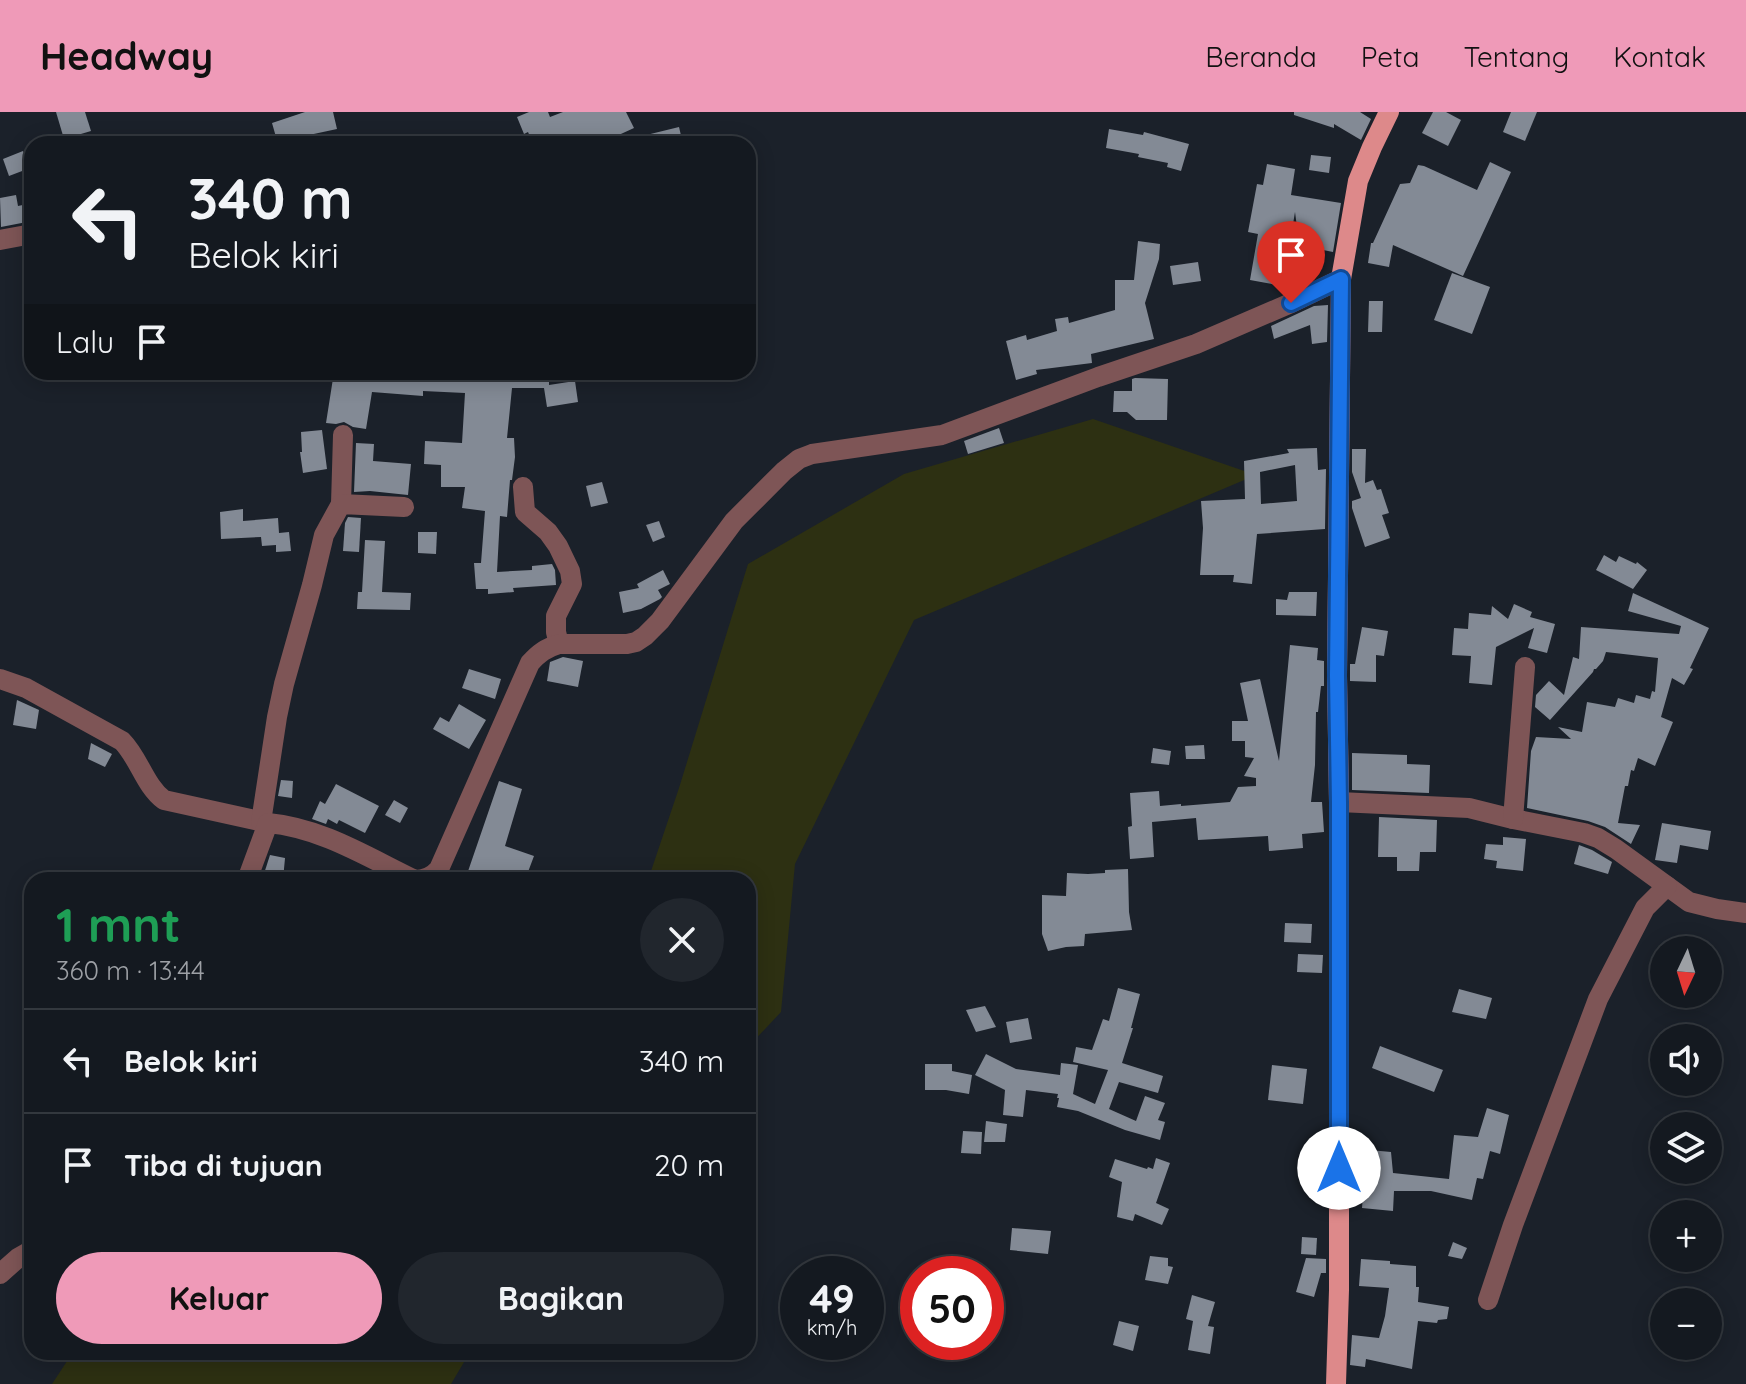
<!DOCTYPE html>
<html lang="id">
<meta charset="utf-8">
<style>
:root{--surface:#141920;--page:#21262d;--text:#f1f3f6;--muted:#9da0a5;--line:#33383e;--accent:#ef9ab8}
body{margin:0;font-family:Quicksand,sans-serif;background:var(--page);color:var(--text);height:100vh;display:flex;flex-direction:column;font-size:30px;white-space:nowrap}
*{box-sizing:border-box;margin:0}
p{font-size:26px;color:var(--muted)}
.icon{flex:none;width:44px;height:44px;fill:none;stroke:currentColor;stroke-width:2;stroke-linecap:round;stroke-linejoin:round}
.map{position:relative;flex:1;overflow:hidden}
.panel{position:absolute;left:24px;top:760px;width:732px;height:488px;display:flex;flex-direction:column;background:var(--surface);border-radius:24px;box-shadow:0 4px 20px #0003,0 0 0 2px var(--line)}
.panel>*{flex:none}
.guide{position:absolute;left:24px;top:24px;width:732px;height:244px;border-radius:24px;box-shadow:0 4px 20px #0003,0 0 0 2px var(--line);background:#141920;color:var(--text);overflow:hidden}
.needle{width:52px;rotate:184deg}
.fabs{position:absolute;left:1650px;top:824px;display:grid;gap:16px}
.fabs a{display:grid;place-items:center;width:72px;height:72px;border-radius:50%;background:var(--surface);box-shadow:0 4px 20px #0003,0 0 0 2px var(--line);font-size:40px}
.speed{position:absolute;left:780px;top:1144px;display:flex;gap:16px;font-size:40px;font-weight:700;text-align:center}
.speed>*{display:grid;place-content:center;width:104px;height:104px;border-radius:50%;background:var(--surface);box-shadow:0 4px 20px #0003,0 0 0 2px var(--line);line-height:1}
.speed small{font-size:20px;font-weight:400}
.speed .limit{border:12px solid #d22;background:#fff;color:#111}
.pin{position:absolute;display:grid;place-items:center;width:68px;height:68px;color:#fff;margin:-82px -34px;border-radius:50% 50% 50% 0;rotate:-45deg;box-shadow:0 0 8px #0007}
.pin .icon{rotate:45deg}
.me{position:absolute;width:88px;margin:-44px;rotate:0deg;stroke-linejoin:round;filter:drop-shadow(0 0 6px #0008)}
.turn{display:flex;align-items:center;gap:28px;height:168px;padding:0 32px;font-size:36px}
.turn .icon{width:104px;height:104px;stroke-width:2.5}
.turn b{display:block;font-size:56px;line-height:68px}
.then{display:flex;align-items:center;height:76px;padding:0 32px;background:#0003;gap:16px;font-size:30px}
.round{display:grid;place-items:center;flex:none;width:84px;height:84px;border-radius:42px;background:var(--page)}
.head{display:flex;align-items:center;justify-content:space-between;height:136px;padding:0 32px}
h1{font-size:48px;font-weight:700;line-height:60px;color:#1e9e55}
.primary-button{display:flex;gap:16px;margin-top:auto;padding:16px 32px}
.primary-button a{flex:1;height:92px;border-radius:48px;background:var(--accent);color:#111;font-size:32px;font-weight:700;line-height:92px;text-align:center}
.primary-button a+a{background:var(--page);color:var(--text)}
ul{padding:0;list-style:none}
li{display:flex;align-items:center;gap:24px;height:104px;padding:0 32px;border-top:2px solid var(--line)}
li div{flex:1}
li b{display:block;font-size:30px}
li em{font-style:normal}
header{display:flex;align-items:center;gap:48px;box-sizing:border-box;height:112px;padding:0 40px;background:var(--accent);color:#111}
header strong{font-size:38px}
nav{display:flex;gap:44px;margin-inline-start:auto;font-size:28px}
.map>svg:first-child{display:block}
.green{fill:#2d3012}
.building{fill:#838a95;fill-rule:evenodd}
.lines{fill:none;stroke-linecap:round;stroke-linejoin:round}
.minor{stroke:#7e5556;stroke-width:20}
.major{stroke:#dd898a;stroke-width:20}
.route-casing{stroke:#114b97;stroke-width:20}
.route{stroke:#1a73e8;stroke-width:14}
</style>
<header>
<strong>Headway</strong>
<nav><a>Beranda</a><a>Peta</a><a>Tentang</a><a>Kontak</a></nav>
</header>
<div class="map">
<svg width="1746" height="1272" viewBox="0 0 1746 1272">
<rect width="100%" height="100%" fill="#1b212a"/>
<g class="green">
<path d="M1093,307L1256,363L914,508L795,752L781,900L748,935V768H648L679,676L748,452L904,362Z"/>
<path d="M73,1240H470L451,1272H52Z"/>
</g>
<g class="building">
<path d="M56,0H85L91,19L64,27Z"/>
<path d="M305,0H333L337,17L309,23L312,32H278L272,11Z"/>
<path d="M529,0H548L550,5L563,0H626L634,16L599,32H533L528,20L524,22L517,5Z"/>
<path d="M1294,0H1360L1371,7L1361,28L1334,12V16L1294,3Z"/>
<path d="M1433,0H1446L1461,8L1448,34L1422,21Z"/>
<path d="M1511,0H1537L1525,29L1503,20Z"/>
<path d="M679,15L683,32H630V27Z"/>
<path d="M1109,17L1143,23L1144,20L1189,32L1181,59L1167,55L1168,51L1138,45L1139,42L1106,36Z"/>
<path d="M23,39L30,56L9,64L3,47Z"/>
<path d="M1311,43L1331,45L1329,61L1309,58Z"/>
<path d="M1490,50L1511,60L1463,164L1393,133L1389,155L1368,151L1371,131H1373L1400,72L1410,71L1418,53L1424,54L1477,78Z"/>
<path d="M1267,52L1295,57L1291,83L1341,91L1333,140L1313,136L1308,168H1304L1295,100L1283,174L1250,168L1258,122L1248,120L1257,72L1263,73Z"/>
<path d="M16,83L18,94L32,91V109L1,115L0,86Z"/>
<path d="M1138,129L1160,132L1159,147L1145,191L1154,227L1091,242L1092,251L1036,258L1037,262L1016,268L1006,229L1026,223L1027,228L1057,219L1055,207L1068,205L1069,211L1115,198V168H1134Z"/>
<path d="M1198,150L1201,169L1173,173L1170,154Z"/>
<path d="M1452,161L1490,175L1472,222L1434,208Z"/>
<path d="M1369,189H1383L1382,220H1368Z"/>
<path d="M1328,193L1327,230L1312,232L1310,213L1274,227L1271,214L1314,194Z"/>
<path d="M334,260H360L359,264L410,269L411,262L430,264V260H467L466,262L516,263V260H537V264H549V273L575,269L578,290L547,295L544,276H512L507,326H514L515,345L512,368H510L507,405L500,404L497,460L532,458V454L552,452L555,458L556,473L513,476L514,480L488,482V477H476L474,451H481L485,399L462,396L465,375H441V353L424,352L425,329L462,331L465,281L423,279V284L372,280L366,317L353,315L344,310L336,312L326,311Z"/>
<path d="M1135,266L1168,267L1167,308H1136L1127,300H1113L1114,279H1132V267Z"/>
<path d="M999,316L1004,331L968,342L964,329Z"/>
<path d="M322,318L327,357L303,361L300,340H302L301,320Z"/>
<path d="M356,331L374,332L373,349L411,352L408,383L370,379L354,380Z"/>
<path d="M1317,336L1318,358L1326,357L1325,417L1257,422L1252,472L1233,470L1234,463H1200L1203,416L1201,389L1245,387L1244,349L1289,341L1287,337ZM1295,353L1297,389L1261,392L1260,360Z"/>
<path d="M1352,337H1366L1365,371L1373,368L1377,378L1381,377L1389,401L1382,403L1390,426L1365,435L1352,396V389L1361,386L1352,360Z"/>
<path d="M602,370L608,391L591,395L586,374Z"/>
<path d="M243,397V409L278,406L279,421L289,420L291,439L276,440V433L262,434L261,425L221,427L220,400Z"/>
<path d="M348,405L361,406L359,440L343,439L345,411Z"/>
<path d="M659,409L665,425L653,430L646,413Z"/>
<path d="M418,420H437L436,442L418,441Z"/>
<path d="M365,428L385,429L382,480L411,481L410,498L357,497L358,480H362Z"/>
<path d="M1604,443L1616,450L1619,444L1636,452L1637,450L1647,458L1633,477L1596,458Z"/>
<path d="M663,458L670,472L658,478L662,485L660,487L641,497L623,501L619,480L639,476L637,472Z"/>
<path d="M1289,480H1317L1316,504L1276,503V487L1287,488Z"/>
<path d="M1633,481L1709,516L1690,556L1693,557L1684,573L1672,566L1661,605L1673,610L1655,654L1638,646L1634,659L1631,658L1628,674H1625L1618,711L1640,713L1631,732L1605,715L1588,709L1527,696L1531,639L1536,625L1571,627L1558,615L1582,620L1587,590L1615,595L1618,586L1634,591L1636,583L1650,587L1652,579L1655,580L1658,546L1606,540L1603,549L1596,557H1594L1593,560L1550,608L1535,595L1536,583L1549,569L1564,583L1573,545L1579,547L1581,515L1679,522L1681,514L1628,499Z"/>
<path d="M1514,492L1532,500L1530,505L1555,512L1547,541L1528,536L1534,516L1496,535L1492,573L1469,571L1471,544L1452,543L1454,516L1468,517L1469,501L1491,503L1492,494L1508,507Z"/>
<path d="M1362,515L1388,519L1384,544L1376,543V570L1350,569V552H1355Z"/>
<path d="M1290,533L1318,536L1317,548L1324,549V574H1321L1318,600H1316L1315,653L1311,690H1322L1324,720L1302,722L1303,736L1269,739L1268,724L1198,728L1196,706L1152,710L1154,745L1130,747L1128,715L1132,714L1130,681L1159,679L1160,694L1181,692V694L1230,690L1238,675L1256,674V666L1244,664L1254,646L1245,645V629H1232V609H1248L1240,571L1260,567L1279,649Z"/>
<path d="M563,545L583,549L578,575L547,569L550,550Z"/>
<path d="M469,557L501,567L495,587L462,576Z"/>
<path d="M17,588L39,598L36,617L13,613Z"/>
<path d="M459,592L486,608L469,637L433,617L440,605L449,610Z"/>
<path d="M91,631L112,642L105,655L88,647Z"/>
<path d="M1204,633L1205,647H1186L1185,634Z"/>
<path d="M1153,636L1171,639L1169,653L1151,651Z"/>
<path d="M1352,641L1407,643V652L1430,653L1429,681L1352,678Z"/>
<path d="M281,668L293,669L292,686L278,684Z"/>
<path d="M499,669L522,677L505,734L534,744L525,768L497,758L494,768H465Z"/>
<path d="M336,672L379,694L365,721L339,708L337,712L328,707L326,712L312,707L320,689L325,692Z"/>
<path d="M394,688L408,696L400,711L385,703Z"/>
<path d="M1379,705L1437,708L1436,740H1420L1419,759H1397V745H1378Z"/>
<path d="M1662,711L1711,719L1708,738L1680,733L1677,751L1655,748Z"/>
<path d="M1503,725L1526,727L1523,759L1496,756L1497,749L1484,747L1486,732L1503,733Z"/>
<path d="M1579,733L1592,738L1612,750L1608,762L1574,752Z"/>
<path d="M270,743L285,746L283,768H262Z"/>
<path d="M1128,757L1129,800L1132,818L1085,822L1084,834L1066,835L1048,839L1042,822V783L1066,784L1067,761L1088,762L1105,761V758Z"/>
<path d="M1285,811L1312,812L1311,831L1284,830Z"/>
<path d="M1298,842L1323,843L1322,861L1297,860Z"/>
<path d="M1118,876L1140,882L1131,916H1133L1122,951L1163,964L1158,981L1119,970L1109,997L1136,1009L1145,984L1165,991L1158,1008L1165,1010L1160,1028L1125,1018L1078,999L1057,995L1059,986H1057L1058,982L1026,978L1023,1005L1003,1003L1005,978L975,963L986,942L1016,957L1060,963L1061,951L1078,953L1073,982L1095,992L1108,958L1073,950L1076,935L1092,938L1103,907L1109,909Z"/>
<path d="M1459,877L1492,886L1486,907L1452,900Z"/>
<path d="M985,894L996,915L976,920L966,898Z"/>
<path d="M1028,906L1032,927L1010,931L1006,910Z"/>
<path d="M1380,934L1443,958L1434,980L1372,956Z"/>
<path d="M925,952H952V959L972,963L969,982L946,978H925Z"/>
<path d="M1272,953L1307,957L1303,992L1268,988Z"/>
<path d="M1487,996L1509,1003L1500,1042L1490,1039L1483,1067L1477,1066L1472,1088L1431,1079H1394L1393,1099L1362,1096L1365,1058L1357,1056L1359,1037L1391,1040L1393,1061L1449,1067L1454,1023L1478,1025Z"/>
<path d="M986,1009L1007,1012L1005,1030H984Z"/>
<path d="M963,1019L982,1020L981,1042L961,1041Z"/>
<path d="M1156,1046L1170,1051L1156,1091L1169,1097L1162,1113L1135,1102L1133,1109L1117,1105L1122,1070L1109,1065L1115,1047L1147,1057L1148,1055L1153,1057Z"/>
<path d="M1012,1116L1051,1119L1048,1142L1010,1138Z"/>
<path d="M1302,1125L1317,1126L1316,1143L1301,1142Z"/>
<path d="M1453,1130L1467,1136L1462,1147L1448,1144Z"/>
<path d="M1150,1144L1168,1146V1154L1173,1155L1168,1172L1145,1168Z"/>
<path d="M1306,1146L1326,1147V1161H1321L1314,1185L1296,1180Z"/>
<path d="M1361,1147L1390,1149V1152L1416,1154V1175H1419L1418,1190L1449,1195L1447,1207L1438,1208L1437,1211L1418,1209L1412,1257L1366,1247L1365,1255L1350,1253L1352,1223L1379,1226L1385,1204L1389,1176L1359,1174Z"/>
<path d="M1192,1183L1215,1190L1208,1214L1214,1215L1210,1242L1188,1238L1193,1209L1186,1207Z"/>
<path d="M1119,1209L1139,1214L1133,1239L1113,1233Z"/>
</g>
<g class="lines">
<g class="minor">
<path d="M0,128L32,122"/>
<path d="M523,375L525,400L548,420L558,434L570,459L572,472L556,504V520L559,532"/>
<path d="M341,392L343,323"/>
<path d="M0,567L26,576L122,629C139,646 145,674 164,688L268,711"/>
<path d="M1339,690L1469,696L1513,707L1584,721L1598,726L1616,737L1689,790L1717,797L1746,801"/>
<path d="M1513,707L1525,555"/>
<path d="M261,710L277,605L284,572L312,473L324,423L341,392L404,395"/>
<path d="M247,768L268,711C322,716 367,745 415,768C425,768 432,765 439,757L530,551C539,541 546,536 559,532H627L636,530L645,524L660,509L734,409L784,359L799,347L812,342L942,323L1098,265L1196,232L1291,191L1341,167"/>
<path d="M0,1162L18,1146L32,1138"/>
<path d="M1488,1188L1513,1113L1598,887L1645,796L1667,774"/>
</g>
<path class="major" d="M1336,1272L1339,1178V690L1337,564L1341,167L1358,69L1372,35L1389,0"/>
</g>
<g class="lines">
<g class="route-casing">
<path id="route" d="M1291,191L1341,167L1337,564L1339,690V1056"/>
</g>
<use href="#route" class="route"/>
</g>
</svg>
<div class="fabs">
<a><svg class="needle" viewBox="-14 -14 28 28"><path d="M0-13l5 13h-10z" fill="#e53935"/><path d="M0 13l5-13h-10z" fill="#9da0a5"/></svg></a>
<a><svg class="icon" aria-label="sound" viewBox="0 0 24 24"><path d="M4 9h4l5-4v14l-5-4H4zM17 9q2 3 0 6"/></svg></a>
<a><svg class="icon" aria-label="layers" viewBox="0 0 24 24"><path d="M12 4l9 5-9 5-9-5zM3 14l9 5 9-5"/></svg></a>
<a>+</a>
<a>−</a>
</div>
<div class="speed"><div>49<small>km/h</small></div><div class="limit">50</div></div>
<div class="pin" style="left:1291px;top:191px;background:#d93025"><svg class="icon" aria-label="arrive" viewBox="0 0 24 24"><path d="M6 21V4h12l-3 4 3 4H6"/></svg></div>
<svg class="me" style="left:1339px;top:1056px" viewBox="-20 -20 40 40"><circle r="19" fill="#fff"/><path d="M0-13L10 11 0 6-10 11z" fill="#1a73e8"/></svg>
<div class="guide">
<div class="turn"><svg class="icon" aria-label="left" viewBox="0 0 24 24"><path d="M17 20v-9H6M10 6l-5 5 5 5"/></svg><div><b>340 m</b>Belok kiri</div></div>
<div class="then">Lalu<svg class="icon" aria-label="arrive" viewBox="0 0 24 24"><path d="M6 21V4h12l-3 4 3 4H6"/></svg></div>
</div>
<section class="panel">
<div class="head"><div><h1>1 mnt</h1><p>360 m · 13:44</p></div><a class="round"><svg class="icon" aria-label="close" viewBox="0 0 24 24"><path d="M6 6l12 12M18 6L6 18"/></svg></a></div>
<ul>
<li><svg class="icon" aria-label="left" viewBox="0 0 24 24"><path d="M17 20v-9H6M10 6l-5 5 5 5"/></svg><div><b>Belok kiri</b></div><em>340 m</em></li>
<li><svg class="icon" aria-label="arrive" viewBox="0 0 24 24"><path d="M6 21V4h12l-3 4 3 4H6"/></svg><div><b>Tiba di tujuan</b></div><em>20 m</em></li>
</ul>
<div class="primary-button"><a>Keluar</a><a>Bagikan</a></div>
</section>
</div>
